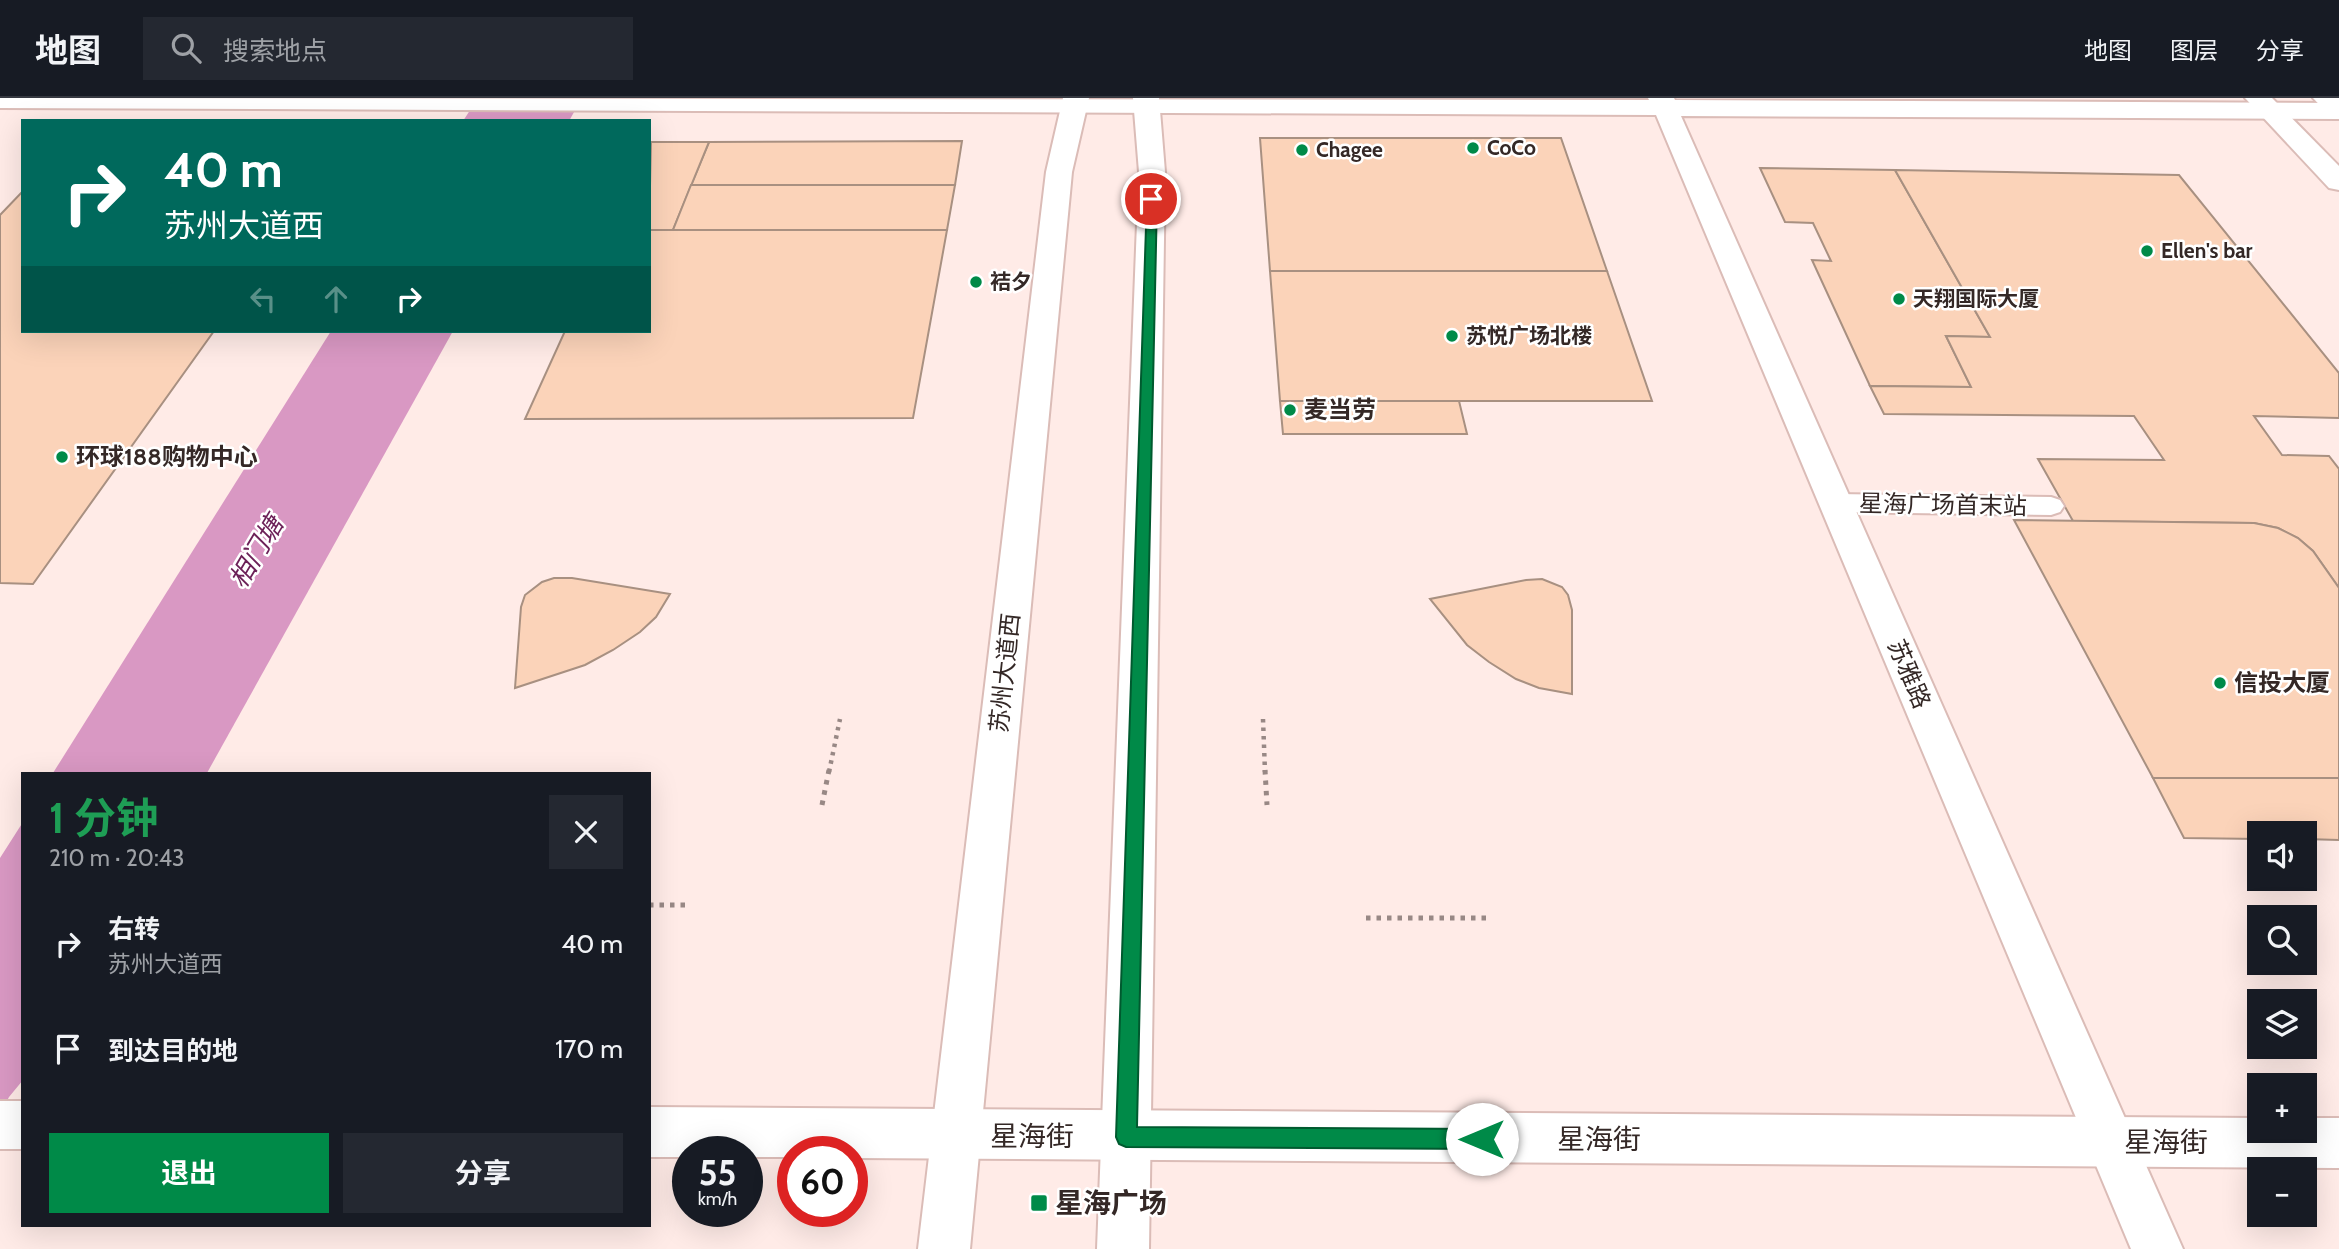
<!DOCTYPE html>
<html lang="zh">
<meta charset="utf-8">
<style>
:root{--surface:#171b24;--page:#242831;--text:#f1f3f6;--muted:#9ea1a6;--line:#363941;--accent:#008a48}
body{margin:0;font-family:Cabin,"Noto Sans SC",sans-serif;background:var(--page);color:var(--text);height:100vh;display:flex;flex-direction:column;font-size:26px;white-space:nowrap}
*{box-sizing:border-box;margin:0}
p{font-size:23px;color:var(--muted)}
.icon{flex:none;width:38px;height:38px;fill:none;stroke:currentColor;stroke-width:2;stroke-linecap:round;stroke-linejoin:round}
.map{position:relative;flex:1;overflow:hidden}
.details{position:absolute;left:21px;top:674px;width:630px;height:455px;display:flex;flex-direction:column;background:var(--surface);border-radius:0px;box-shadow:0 7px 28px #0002}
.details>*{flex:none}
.top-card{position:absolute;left:21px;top:21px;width:630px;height:214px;border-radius:0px;box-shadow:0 7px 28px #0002;background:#00695c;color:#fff;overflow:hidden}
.buttons{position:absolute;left:2247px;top:723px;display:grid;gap:14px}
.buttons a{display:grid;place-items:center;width:70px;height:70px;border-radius:0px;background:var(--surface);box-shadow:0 7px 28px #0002;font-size:35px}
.speed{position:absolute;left:672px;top:1038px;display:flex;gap:14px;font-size:35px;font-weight:700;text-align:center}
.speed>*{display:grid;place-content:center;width:91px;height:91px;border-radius:50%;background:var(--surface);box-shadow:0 7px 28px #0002;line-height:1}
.speed small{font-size:18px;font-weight:400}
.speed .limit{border:10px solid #d22;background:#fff;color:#111}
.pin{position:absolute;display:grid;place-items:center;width:60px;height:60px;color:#fff;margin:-30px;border:4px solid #fff;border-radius:50%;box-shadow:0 2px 7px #0007}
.me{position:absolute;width:77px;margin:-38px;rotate:270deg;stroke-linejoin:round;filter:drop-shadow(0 0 5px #0008)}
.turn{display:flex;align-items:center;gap:24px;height:147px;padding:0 28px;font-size:32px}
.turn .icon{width:91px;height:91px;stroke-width:2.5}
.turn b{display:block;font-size:49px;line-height:60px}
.lanes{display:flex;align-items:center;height:66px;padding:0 28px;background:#0003;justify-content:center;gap:35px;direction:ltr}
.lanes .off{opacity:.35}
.round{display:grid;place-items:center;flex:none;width:74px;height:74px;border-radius:0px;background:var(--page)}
.overview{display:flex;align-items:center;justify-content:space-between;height:119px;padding:0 28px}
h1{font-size:42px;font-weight:700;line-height:52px;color:#1e9e55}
.cta{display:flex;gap:14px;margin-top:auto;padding:14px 28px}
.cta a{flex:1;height:80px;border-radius:0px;background:var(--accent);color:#fff;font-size:28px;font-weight:700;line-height:80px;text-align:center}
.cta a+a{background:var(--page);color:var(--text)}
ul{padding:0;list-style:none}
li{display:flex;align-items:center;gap:21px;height:105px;padding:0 28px}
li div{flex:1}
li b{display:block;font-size:26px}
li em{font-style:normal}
header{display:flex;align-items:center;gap:42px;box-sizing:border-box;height:98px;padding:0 35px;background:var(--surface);border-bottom:2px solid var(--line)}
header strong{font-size:33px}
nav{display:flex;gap:38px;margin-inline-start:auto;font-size:24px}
.search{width:490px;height:63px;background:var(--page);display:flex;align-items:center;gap:18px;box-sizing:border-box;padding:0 24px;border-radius:0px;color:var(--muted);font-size:26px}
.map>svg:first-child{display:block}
.water{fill:#d998c3}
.building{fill:#fbd3b9;stroke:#a89081;stroke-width:2}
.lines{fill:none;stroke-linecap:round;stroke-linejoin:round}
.service-casing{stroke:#dbbcb7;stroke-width:4}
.tertiary-casing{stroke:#dbbcb7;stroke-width:4}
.secondary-casing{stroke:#dbbcb7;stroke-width:4}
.primary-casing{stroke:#dbbcb7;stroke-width:4}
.path-far1{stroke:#988885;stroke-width:4.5;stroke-dasharray:3.5 5;stroke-linecap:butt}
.path{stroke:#988885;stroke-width:5;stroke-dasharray:4.5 6;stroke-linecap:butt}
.service{fill:#fff;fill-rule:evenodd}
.tertiary{fill:#fff;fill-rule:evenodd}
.secondary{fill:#fff;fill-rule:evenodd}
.primary{fill:#fff;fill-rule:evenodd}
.route{fill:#008a48;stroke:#005a2f;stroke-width:2}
.poi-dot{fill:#008a48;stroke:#fff;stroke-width:2.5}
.labels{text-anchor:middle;stroke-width:5;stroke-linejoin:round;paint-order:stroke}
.far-poi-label{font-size:21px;font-weight:bold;fill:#342826;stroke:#fff;text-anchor:start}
.poi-label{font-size:24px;font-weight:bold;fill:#342826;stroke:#fff;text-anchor:start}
.street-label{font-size:24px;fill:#342826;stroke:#fff}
.water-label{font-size:26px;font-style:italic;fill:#6c2158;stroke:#fff}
.near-street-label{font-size:28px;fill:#342826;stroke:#fff}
.near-poi-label{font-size:28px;font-weight:bold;fill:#342826;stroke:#fff;text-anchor:start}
</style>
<header>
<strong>地图</strong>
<div class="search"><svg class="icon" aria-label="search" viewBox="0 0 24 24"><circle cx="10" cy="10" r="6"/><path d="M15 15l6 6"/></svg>搜索地点</div>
<nav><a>地图</a><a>图层</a><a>分享</a></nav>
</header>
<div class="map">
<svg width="2339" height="1151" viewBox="0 0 2339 1151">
<rect width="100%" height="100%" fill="#ffebe7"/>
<g class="water">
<path d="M478,0H582L569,23H463Z"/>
<path d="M331,233H453L207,675H53Z"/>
<path d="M23,724V982L9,999L0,1016V760Z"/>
</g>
<g class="building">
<path d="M1260,40H1561L1607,173H1270Z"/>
<path d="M962,43L955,87H691L709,44Z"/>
<path d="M651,44H709L673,132H649Z"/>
<path d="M1760,70L1895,72L1990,239L1946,238L1971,289L1870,288L1812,162L1831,163L1813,125L1785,124Z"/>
<path d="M1895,72L2179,77L2339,275V320L2254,318L2282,357L2329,358L2339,371V490L2313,453L2298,440L2278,430L2254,425L2073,423L2038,361L2164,362L2134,318L1884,316L1870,288L1971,289L1946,238L1990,239Z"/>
<path d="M691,87H955L947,132H673Z"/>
<path d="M23,93V233H214L33,486L0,485V117Z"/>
<path d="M649,132H947L913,320L525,321L565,233H649Z"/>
<path d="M1270,173H1607L1652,303H1280Z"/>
<path d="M1280,303H1459L1467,336H1283Z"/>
<path d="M2014,422L2254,425L2278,430L2298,440L2313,453L2339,490V680H2153Z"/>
<path d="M554,480H572L670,496L656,519L640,534L613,552L585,567L515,590L521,509L525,497L542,484Z"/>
<path d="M1542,481L1562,489L1568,497L1572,512V596L1539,590L1516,581L1489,564L1467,547L1430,501L1526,482Z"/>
<path d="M2153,680H2339V742L2305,741V735H2259V741L2184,740Z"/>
</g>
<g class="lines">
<g class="service-casing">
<path id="service" d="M1835,396L2051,399L2060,402L2064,408L2060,414L2051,417L1835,414L1826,411L1822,405L1826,399Z"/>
</g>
<g class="tertiary-casing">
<path id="tertiary" d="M0,0L1649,2L1648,0H1674L1675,2L2339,5V21L1681,18L2183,1151H2131L1656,17L0,10Z"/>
</g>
<g class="secondary-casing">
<g id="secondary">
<path d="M1063,0H1089L1072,74L970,1151H918L1046,74Z"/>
<path d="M1133,0H1159L1165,74L1149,1151H1097L1139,74Z"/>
</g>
</g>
<g class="primary-casing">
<g id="primary">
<path d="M2245,0H2272L2339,68V92L2329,90Z"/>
<path d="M2313,0H2339V21L2330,18Z"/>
<rect x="0" y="1003" width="23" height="48"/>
<path d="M649,1009L2259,1020V1032H2305V1020H2339V1070L852,1060V1054H793V1059H747V1054H688V1059H649Z"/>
</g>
</g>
<g class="path-far1">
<path d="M1263,621L1265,674"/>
<path d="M829,674L840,621"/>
</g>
<g class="path">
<path d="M1265,672L1267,707"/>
<path d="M822,707L829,672"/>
<path d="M649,807H691"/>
<path d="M1366,820H1491"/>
</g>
<use href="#service" class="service"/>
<use href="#tertiary" class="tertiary"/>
<use href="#secondary" class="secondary"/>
<use href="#primary" class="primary"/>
</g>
<path class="route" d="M1147,99L1157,101L1137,1029L1482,1031L1489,1034L1492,1041L1489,1048L1482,1051L1126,1049L1119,1046L1116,1039Z"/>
<g class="poi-dot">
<circle cx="1473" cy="50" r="7"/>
<circle cx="1302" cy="52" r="7"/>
<circle cx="2147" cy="153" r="7"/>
<circle cx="976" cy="184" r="7"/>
<circle cx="1899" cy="201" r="7"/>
<circle cx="1452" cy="238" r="7"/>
<circle cx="1290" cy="312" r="7"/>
<circle cx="62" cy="359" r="7"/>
<circle cx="2220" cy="585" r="7"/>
<rect x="1030" y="1096" width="18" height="18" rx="3.5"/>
</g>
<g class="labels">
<g class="far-poi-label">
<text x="1487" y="57">CoCo</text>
<text x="1316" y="59">Chagee</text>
<text x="2161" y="160">Ellen's bar</text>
<text x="990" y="191">袺夕</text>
<text x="1913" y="208">天翔国际大厦</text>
<text x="1466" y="245">苏悦广场北楼</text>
</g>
<g class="poi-label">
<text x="1304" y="320">麦当劳</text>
<text x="76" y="367">环球188购物中心</text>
<text x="2234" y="593">信投大厦</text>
</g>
<g class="street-label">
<text transform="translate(1943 407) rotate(1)" y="8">星海广场首末站</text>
<text transform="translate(1005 575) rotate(-84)" y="8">苏州大道西</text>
<text transform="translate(1909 576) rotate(67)" y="8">苏雅路</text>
</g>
<g class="water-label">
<text transform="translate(256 454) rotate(-59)" y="9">相门塘</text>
</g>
<g class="near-street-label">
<text x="1032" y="1048">星海街</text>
<text x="1599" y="1051">星海街</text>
<text x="2166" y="1054">星海街</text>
</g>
<g class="near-poi-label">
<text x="1055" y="1115">星海广场</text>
</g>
</g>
</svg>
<div class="buttons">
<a><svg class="icon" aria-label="sound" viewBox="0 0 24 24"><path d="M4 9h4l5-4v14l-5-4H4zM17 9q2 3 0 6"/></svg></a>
<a><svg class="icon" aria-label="search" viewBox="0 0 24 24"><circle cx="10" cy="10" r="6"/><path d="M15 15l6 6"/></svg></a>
<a><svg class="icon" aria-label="layers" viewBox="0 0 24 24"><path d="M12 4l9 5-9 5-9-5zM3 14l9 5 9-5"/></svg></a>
<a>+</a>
<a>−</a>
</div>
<div class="speed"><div>55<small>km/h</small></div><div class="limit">60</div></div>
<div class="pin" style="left:1151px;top:101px;background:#d93025"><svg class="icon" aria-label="arrive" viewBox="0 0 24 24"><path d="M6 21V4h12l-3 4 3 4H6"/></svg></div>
<svg class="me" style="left:1482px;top:1041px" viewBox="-20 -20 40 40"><circle r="19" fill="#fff"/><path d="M0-13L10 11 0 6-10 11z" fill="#008a48"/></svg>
<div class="top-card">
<div class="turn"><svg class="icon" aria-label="right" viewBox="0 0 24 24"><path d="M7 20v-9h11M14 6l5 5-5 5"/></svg><div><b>40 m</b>苏州大道西</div></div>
<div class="lanes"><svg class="icon off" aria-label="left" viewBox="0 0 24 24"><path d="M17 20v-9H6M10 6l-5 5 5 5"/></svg><svg class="icon off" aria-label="ahead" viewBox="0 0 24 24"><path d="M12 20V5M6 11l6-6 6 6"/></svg><svg class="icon" aria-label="right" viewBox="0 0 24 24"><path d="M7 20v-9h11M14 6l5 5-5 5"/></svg></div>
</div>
<section class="details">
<div class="overview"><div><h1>1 分钟</h1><p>210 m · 20:43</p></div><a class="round"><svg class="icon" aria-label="close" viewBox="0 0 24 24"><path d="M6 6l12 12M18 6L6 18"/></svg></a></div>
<ul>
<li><svg class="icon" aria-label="right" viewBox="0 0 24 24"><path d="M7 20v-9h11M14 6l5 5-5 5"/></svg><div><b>右转</b><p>苏州大道西</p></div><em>40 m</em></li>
<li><svg class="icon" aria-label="arrive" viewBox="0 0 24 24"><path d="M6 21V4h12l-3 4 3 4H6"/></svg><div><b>到达目的地</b></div><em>170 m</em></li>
</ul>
<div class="cta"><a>退出</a><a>分享</a></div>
</section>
</div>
